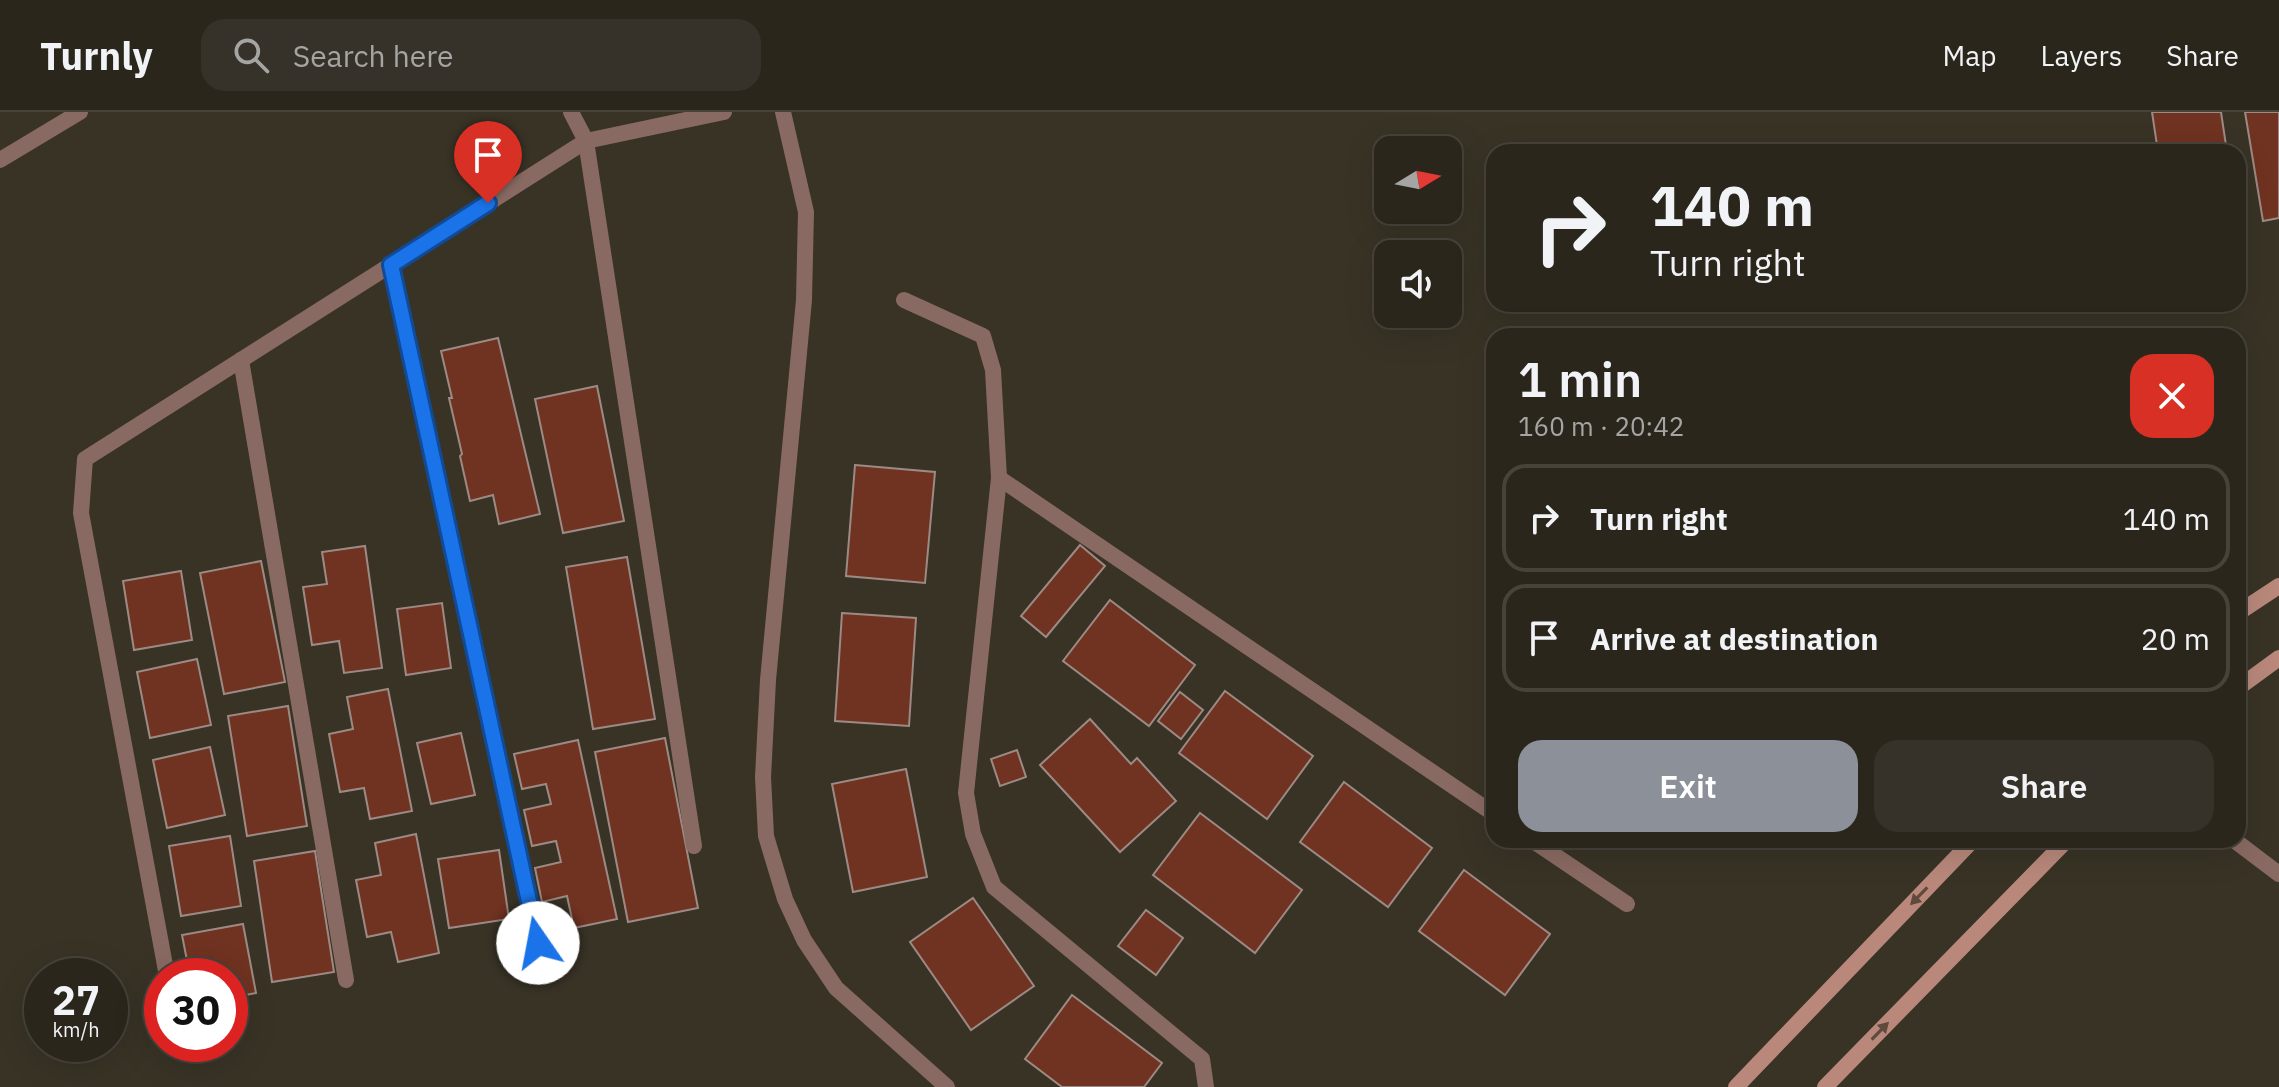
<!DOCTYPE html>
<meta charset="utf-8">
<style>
:root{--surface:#2a261c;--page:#363229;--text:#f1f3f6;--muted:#a5a5a3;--line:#46433b;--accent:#8c9099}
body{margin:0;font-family:"IBM Plex Sans",sans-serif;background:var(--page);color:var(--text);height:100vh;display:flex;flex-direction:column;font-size:30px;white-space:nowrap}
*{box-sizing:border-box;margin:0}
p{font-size:26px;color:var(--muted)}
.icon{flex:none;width:44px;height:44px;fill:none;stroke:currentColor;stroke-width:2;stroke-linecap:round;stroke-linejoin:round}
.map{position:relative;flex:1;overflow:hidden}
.details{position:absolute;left:1486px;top:216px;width:760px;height:520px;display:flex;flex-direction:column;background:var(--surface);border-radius:24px;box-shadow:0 8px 32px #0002,0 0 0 2px var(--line)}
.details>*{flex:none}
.top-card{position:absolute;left:1486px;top:32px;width:760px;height:168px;border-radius:24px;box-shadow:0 8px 32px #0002,0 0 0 2px var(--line);background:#2a261c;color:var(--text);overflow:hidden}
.needle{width:52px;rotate:80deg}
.fabs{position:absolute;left:1374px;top:24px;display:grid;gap:16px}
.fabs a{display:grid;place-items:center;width:88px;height:88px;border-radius:16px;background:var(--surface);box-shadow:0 8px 32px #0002,0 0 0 2px var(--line);font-size:40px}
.speed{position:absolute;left:24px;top:846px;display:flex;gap:16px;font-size:40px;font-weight:700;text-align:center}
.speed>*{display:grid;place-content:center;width:104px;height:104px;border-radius:50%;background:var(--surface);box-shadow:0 8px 32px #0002,0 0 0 2px var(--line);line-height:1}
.speed small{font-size:20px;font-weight:400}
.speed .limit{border:12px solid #d22;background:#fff;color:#111}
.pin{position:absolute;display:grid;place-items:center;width:68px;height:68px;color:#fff;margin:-82px -34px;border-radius:50% 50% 50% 0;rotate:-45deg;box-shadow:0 0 8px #0007}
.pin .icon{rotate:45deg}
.me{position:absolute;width:88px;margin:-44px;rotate:348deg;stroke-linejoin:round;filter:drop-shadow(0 0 6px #0008)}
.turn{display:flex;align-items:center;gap:28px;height:168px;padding:0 32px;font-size:36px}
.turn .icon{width:104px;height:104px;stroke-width:2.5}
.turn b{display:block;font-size:56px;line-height:68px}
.round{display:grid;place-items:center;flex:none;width:84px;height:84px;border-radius:24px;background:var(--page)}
.head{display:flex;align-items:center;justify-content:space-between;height:136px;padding:0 32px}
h1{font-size:48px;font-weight:600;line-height:60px}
.action{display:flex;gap:16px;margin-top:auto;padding:16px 32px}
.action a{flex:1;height:92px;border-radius:24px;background:var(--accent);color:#fff;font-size:32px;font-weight:600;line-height:92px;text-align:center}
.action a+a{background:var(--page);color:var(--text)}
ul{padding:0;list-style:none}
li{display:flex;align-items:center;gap:24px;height:108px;margin:0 16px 12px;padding:0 16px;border:4px solid var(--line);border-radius:24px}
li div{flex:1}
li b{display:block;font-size:30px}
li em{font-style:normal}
header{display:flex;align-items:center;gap:48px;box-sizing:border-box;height:112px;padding:0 40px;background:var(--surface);border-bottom:2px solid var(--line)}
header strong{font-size:38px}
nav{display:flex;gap:44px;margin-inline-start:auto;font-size:28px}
.search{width:560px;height:72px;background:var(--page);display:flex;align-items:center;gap:20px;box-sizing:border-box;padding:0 28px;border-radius:24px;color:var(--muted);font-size:30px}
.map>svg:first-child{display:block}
.building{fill:#703221;stroke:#9c8a84;stroke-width:2}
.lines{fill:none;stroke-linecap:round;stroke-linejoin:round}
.lane{stroke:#896a62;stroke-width:16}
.street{stroke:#896a62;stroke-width:16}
.secondary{stroke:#b9887b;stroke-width:16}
.oneway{fill:#5f4a3d}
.route-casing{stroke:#114b97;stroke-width:20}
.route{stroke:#1a73e8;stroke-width:14}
</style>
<header>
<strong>Turnly</strong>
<div class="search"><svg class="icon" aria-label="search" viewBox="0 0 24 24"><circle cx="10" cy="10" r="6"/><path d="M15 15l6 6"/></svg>Search here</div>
<nav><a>Map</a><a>Layers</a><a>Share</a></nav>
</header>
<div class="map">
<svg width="2279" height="975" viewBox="0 0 2279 975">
<rect width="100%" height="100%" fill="#383325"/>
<g class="building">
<path d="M2152,0H2221L2227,40H2158Z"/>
<path d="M2245,0H2279V106L2263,109Z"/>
<path d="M498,226L540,402L499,412L493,383L470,389L460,344L462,342L449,286H452L441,239Z"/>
<path d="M597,274L624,409L563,421L535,287Z"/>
<path d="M855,353L935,360L925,471L846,464Z"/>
<path d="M1080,433L1105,454L1046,525L1021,504Z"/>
<path d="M365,434L382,556L344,561L339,529L312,533L303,475L327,472L322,440Z"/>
<path d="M627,445L655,607L593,617L566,455Z"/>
<path d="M261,449L285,570L224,582L200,461Z"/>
<path d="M181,459L192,528L134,538L123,469Z"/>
<path d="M1110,488L1195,553L1149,614L1063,549Z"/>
<path d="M442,491L451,556L406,563L397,497Z"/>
<path d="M842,501L916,506L909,614L835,609Z"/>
<path d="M197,547L211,613L150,626L137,560Z"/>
<path d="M388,577L412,699L370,707L364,676L340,680L329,622L353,617L347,585Z"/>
<path d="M1225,579L1313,644L1267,707L1179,641Z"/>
<path d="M1180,580L1203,598L1181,627L1158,609Z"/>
<path d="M288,594L307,714L247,724L228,604Z"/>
<path d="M1090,607L1131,652L1137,646L1176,689L1120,740L1040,653Z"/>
<path d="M461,621L475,683L431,692L417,631Z"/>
<path d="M665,626L698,796L628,810L595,640Z"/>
<path d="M578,628L617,807L574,816L567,784L542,790L535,756L561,750L556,729L532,734L524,698L551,692L546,672L522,677L514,642Z"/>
<path d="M210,635L225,703L167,716L153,648Z"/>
<path d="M1017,638L1026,665L1000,674L991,647Z"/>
<path d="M906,657L927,765L853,780L832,672Z"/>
<path d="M1344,670L1432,736L1388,795L1300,730Z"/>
<path d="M1200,701L1302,778L1255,841L1153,763Z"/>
<path d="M416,722L439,841L398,850L391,820L367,825L356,768L381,763L375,731Z"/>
<path d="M230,724L241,794L181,804L169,734Z"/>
<path d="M499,738L509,807L449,816L438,747Z"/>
<path d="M315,739L334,860L272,870L254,749Z"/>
<path d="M1464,758L1550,822L1505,883L1419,819Z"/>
<path d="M973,786L1034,874L971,918L910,830Z"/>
<path d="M1146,798L1183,826L1156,863L1118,834Z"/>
<path d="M243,812L256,881L230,886V864H190L182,823Z"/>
<path d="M1072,883L1162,951L1144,975H1062L1025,947Z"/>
</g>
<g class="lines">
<path class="lane" d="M2234,728L2279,762"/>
<g class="street">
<path d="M571,0L586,29L694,734"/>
<path d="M783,0L806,100L804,188L768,568L763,665L766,724L785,787L804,828L836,876L947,975"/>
<path d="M0,48L80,0"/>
<path d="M391,153L538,831"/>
<path d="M904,188L983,224L993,258L999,366L966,681L973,722L994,775L1202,947L1206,975"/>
<path d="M241,248L346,868"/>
<path d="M999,366L1494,702"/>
<path d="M1532,728L1627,792"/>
<path d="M167,864L81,401L85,347L586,29L724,0"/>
</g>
<g class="secondary">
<path d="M2238,501L2279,474"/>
<path d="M2238,576L2279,546"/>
<path d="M1736,975L1973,728"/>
<path d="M1825,975L2067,728"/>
</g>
</g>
<defs><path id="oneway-solid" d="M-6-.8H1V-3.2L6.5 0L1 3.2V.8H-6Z" transform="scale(2)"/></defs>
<g class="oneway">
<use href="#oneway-solid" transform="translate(1919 784) rotate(134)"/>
<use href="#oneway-solid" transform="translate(1880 919) rotate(-46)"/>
</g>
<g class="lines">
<g class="route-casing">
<path id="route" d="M488,91L391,153L538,831"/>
</g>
<use href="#route" class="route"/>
</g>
</svg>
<div class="fabs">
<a><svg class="needle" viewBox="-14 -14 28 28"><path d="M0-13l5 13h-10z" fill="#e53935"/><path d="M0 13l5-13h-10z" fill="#a5a5a3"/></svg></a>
<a><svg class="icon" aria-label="sound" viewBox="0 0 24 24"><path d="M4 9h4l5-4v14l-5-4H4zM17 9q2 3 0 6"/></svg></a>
</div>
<div class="speed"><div>27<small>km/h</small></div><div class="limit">30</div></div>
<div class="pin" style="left:488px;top:91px;background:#d93025"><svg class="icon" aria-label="arrive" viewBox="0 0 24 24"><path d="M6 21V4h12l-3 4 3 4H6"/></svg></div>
<svg class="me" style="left:538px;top:831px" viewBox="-20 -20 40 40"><circle r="19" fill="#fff"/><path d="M0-13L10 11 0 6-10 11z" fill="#1a73e8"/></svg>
<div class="top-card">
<div class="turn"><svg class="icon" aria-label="right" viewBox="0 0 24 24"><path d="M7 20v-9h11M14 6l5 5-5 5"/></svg><div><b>140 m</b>Turn right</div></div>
</div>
<section class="details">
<div class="head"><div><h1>1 min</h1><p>160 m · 20:42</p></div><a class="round" style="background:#d93025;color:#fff"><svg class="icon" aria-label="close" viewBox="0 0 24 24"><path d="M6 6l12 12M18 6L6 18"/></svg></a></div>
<ul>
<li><svg class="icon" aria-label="right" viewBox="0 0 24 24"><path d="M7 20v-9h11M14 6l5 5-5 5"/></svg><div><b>Turn right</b></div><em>140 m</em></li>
<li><svg class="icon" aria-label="arrive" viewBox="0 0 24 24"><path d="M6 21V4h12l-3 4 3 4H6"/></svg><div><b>Arrive at destination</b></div><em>20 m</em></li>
</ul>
<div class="action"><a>Exit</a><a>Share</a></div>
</section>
</div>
